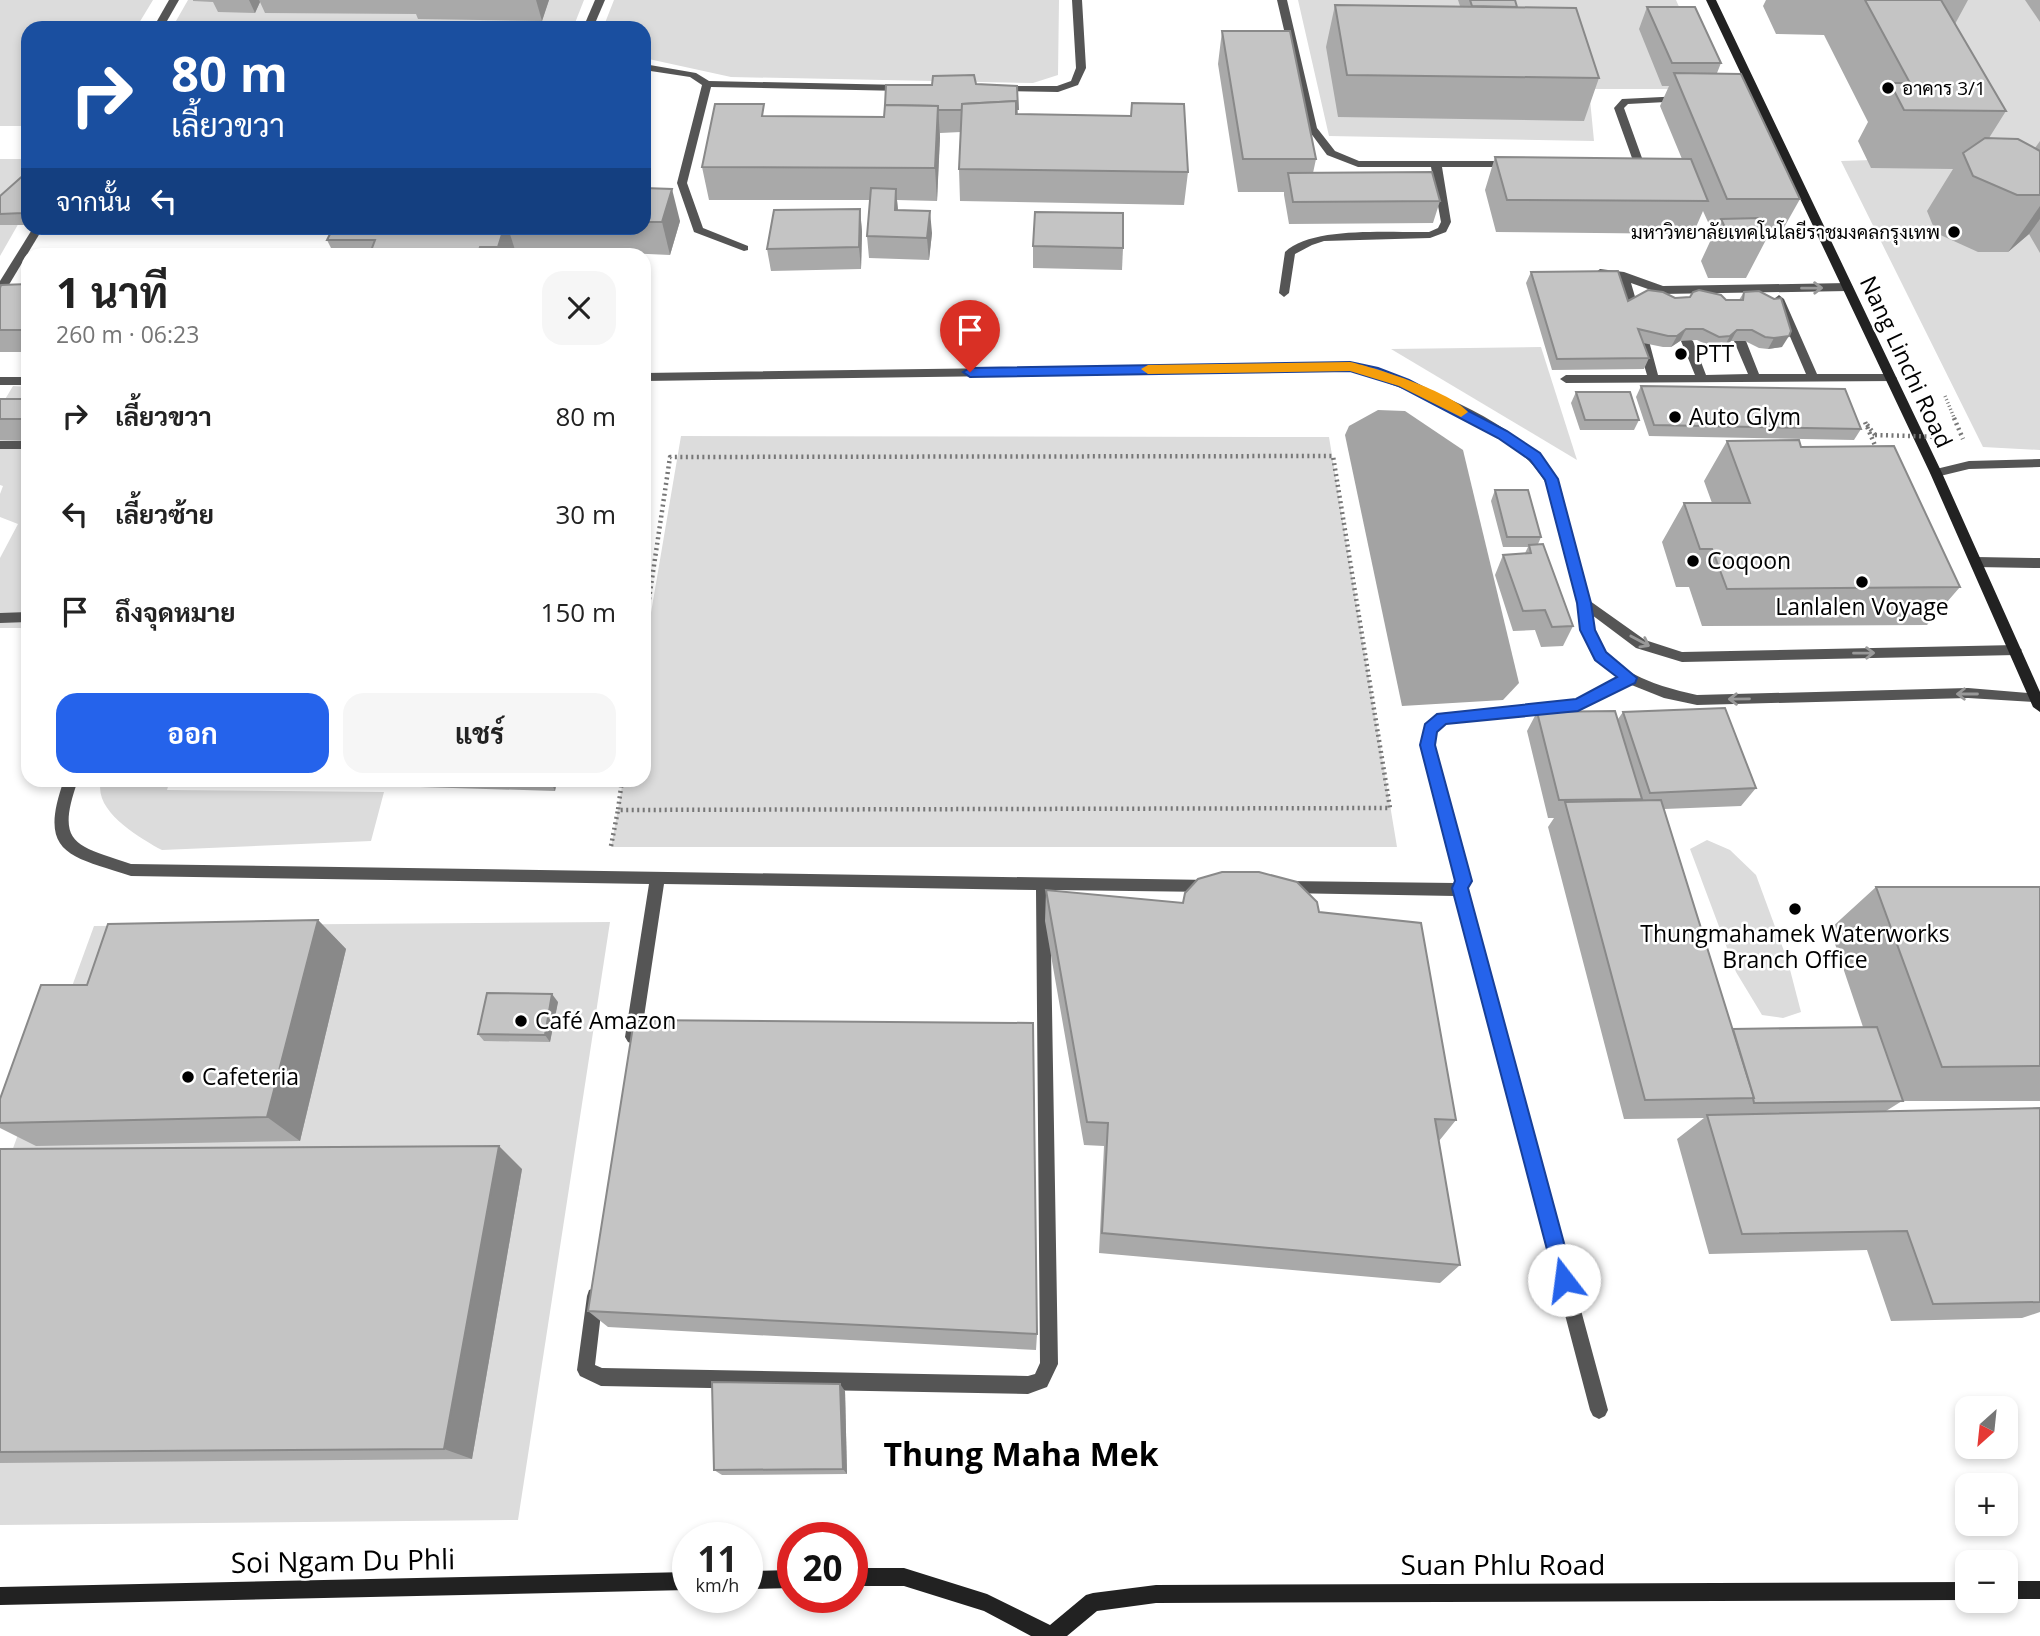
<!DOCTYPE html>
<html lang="th">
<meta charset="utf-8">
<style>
:root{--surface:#fff;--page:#f6f6f6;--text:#222;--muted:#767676;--accent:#2563eb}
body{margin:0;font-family:"Open Sans",Sarabun,sans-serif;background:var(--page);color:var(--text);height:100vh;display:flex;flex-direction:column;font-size:26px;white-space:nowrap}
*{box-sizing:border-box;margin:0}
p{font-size:23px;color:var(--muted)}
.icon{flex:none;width:38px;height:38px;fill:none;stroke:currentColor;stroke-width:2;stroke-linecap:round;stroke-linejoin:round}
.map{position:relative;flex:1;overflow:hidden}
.drawer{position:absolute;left:21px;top:248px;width:630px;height:539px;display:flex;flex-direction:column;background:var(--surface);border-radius:21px;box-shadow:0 4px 10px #0003}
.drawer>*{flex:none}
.top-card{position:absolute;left:21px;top:21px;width:630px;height:214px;border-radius:21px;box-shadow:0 4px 10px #0003;background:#1a4fa0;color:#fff;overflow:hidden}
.needle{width:46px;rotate:207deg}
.tools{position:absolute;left:1955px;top:1396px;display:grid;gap:14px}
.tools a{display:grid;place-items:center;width:63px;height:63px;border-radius:14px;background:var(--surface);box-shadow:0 4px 10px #0003;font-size:35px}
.speed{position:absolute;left:672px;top:1522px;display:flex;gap:14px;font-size:35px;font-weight:700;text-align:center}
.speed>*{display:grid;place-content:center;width:91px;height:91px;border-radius:50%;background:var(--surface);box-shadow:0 4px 10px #0003;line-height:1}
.speed small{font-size:18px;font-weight:400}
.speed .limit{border:10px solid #d22;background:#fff;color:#111}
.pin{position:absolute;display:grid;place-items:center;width:60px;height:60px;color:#fff;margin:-72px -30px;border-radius:50% 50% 50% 0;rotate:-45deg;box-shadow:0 0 7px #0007}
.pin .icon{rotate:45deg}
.me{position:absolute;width:77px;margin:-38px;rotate:345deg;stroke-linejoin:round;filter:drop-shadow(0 0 5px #0008)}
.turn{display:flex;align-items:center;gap:24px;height:147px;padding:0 35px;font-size:32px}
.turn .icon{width:91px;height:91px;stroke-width:2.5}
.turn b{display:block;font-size:49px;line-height:60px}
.then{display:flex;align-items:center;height:66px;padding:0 35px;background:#0003;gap:14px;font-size:26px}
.round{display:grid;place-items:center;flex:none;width:74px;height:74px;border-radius:21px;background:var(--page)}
.head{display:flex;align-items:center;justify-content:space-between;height:119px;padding:0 35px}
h1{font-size:42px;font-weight:700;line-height:52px}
.cta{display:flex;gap:14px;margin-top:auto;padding:14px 35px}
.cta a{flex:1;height:80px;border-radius:21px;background:var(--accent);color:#fff;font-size:28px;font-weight:700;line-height:80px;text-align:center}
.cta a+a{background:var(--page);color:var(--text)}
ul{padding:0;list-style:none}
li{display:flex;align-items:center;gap:21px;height:98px;padding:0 35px}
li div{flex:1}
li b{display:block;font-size:26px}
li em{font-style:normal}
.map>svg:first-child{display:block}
.green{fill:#dcdcdc}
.water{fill:#a3a3a3}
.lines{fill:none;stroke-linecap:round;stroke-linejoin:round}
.path-far1{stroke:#777;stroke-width:3.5;stroke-dasharray:1 2.5;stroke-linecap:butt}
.path{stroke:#777;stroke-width:4.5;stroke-dasharray:2 3.5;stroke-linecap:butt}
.lane{fill:#555;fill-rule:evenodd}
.secondary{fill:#222;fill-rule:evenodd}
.path-bridge{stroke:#777;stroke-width:4.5;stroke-dasharray:2 3.5;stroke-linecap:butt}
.wall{fill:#a9a9a9}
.shaded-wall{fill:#898989}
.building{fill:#c4c4c4;stroke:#898989;stroke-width:2}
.oneway{stroke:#999}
.route{fill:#2563eb;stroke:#184099;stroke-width:2}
.slow{fill:#f59e0b}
.poi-dot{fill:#000;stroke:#fff;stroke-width:2.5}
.labels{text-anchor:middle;stroke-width:5;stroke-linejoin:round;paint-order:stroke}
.far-poi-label{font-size:19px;fill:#000;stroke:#fff;text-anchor:start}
.poi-label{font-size:23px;fill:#000;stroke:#fff;text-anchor:start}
.street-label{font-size:23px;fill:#000;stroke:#fff}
.near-street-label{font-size:28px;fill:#000;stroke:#fff}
.near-quarter-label{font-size:32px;font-weight:bold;fill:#000;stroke:#fff}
</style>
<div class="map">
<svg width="2040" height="1636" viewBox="0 0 2040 1636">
<rect width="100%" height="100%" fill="#fff"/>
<g class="green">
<path d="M0,0H153L136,28H28V126H0Z"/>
<path d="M188,0H584L573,28H172Z"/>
<path d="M614,0H1059L1058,75L1033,83L731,77L644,58V28H603Z"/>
<path d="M1298,0H1676L1716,89H1589L1594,141L1329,136Z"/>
<path d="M1855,0H2040V450L1983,447L1841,161L1904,159Z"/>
<path d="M0,159H28V207L0,256Z"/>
<path d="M1541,347L1577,460L1391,349Z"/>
<path d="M13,386L28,387V628H0V558L18,524L0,517V494L3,486L0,485V401H4Z"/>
<path d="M681,436L1329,437L1397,847H611L623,781L644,780V654Z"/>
<path d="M170,780L167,790L384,792L371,841L162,850C140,838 93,811 101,781Z"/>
<path d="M1707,840L1730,850L1756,875L1788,962L1801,1012L1783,1018L1762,1015L1736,972L1690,849Z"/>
<path d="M610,922L518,1520L0,1525V1184L94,926Z"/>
</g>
<path class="water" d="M1378,410L1405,411L1463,450L1519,683L1503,700L1402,706L1345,435L1349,426Z"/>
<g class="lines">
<path class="path-far1" d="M1945,396L1955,420"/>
<g class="path">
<path d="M1954,418L1963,439"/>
<path d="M1875,435L1865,422L1877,450"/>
<path d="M622,780L618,810L1390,808L1333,456L670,457L644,633"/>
<path d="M611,846L618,810"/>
</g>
<g class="lane">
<path d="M169,0H179L163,28H153Z"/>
<path d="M595,0H605L593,28H583Z"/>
<path d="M1072,0H1082L1086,68L1078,85L1058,92L997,91L995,89L1000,86H1057L1071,81L1076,68Z"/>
<path d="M1277,0H1287L1317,128L1335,151L1359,161H1511L1516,164L1511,167H1442L1451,222L1446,232L1430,238L1324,241L1312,245L1295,254L1289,293L1284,297L1279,293L1285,252C1312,226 1391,233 1429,232L1438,228L1441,222L1431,167H1358L1327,155L1307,128Z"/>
<path d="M644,64L696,73L709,81L903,85L908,88L903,91L711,87L687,183L703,228L748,246V250L744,251L694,232L677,183L702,85L690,77L644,70Z"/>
<path d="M1682,96L1687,99L1685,101L1628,104L1624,108L1642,158L1639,164L1618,166V162L1632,158L1614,108L1622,99Z"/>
<path d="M33,228H43L4,293L0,294V281Z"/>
<path d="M1600,269L1624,272L1663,286L1848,283L1853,287L1848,291L1662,294L1631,283L1638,307L1633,311L1628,307L1619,279L1596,275L1595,273Z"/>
<path d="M1779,295L1784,299L1817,374H1891L1897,378L1895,381L1566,383L1560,379L1566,375H1647L1637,341L1643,337L1649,341L1658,375H1695L1681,341L1687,337L1693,341L1706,375L1748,374L1734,341L1740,337L1746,341L1759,374H1806L1774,299Z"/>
<path d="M1350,363C1409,379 1539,427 1561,489L1590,601L1645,640L1682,652L2016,645L2022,650L2016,655L1682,662L1636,648L1592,615C1596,669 1653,685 1697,695L1968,688L2040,694V701L2035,702L1968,698L1697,705L1664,698L1629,684L1579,710L1446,723L1436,732L1435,745L1471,881L1467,889L1608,1410L1605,1416L1599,1419L1593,1416L1590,1410L1455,896L1284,893L1279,891L1277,887L1279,883L1284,881L1455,883L1457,880L1421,745L1425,725L1443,713L1577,700L1618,678L1599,663L1589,649L1581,629L1576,592L1550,494C1534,436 1404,386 1350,371L644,381V373Z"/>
<rect x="0" y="377" width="28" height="8"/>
<rect x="0" y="441" width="28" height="8"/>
<path d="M2040,459V467L1969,469L1936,477L1930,473L1932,470L1969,461Z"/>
<path d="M1976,557L2040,558V568L1976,567L1970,562Z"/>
<path d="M28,612V622L0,623V613Z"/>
<path d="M64,780H78C55,845 75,845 131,864L1211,880L1216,882L1218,886L1216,890L1211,892L1050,890L1058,1364L1047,1387L1028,1394L601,1386L580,1376L577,1370L587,1296L589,1290L595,1288L601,1290L603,1296L595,1365L602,1368L1028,1376L1035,1374L1040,1363L1036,890L664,884L641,1037L638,1042L633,1044L628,1042L625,1037L649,884L131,876C70,856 37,855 64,780Z"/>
</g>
<g class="secondary">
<path d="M1706,0H1716L1942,473L2040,692V712L2033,707L1930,473Z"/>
<path d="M852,1568H904L987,1594L1050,1625L1086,1595L1093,1593L1156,1585L1967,1582V1600L1156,1603L1097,1611L1067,1636H1031L984,1611L904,1586H852Z"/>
<path d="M793,1570V1588L747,1589V1571Z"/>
<path d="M688,1572V1590L0,1605V1587Z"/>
<rect x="2006" y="1581" width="34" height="18"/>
</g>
<path class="path-bridge" d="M1875,435L1946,437"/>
</g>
<g class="wall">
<path d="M193,0H549L542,21L418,19L416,14L265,13L260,2L255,13L218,12L213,2L193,1Z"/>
<path d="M1458,0H1515L1517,7L1599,78L1584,121L1338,117L1326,47L1335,5L1460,6Z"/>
<path d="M1766,0H1968L1955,24L2006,111L1989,138L2035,148L2040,141V253L2029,234L2008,252H1978L1936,233L1927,211L1953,169L1871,168L1858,141L1868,122L1824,35L1776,34L1763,6Z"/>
<path d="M2025,0H2040V22Z"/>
<path d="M1647,7L1721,63L1717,73L1800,199L1782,231H1766L1768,236L1746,278H1708L1701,261L1715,231H1712L1703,211L1693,234L1496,232L1485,190L1495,157L1682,159L1660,106L1669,86H1662L1639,29Z"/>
<path d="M1222,31L1316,159L1313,173L1440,201L1433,223L1289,224L1284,195V192H1238L1218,64Z"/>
<path d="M976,84L1017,86L1018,114L1188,172L1184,205L960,201L959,169L961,132L940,133L937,201L897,200L898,210L932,233L929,260L869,258L867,236L870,200H709L702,167L884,117Z"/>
<path d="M28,172V225H0V196Z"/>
<path d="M644,188L680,221L670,255L515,248L517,256H335L327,240L333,228H644Z"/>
<path d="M860,209L862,232L861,269L771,271L767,249Z"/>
<path d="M1033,246L1123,248L1122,270L1033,268Z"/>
<path d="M1531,272L1628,301L1675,298L1739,300L1744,292L1782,347L1768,349L1759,348L1745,341H1731L1724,347L1713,348L1697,340L1680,341L1671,347H1663L1643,343L1649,358L1644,369L1552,370L1526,283Z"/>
<path d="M28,284V352H0V288Z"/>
<path d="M1641,386L1861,429L1854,440L1649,436L1636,397Z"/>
<path d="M1576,392L1639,420L1634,430H1580L1571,403Z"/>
<path d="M0,419H28V441L0,440Z"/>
<path d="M1727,441L1801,447L1960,587L1927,625L1702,626L1689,587H1676L1662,542L1684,503H1712L1704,481Z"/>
<path d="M1495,490L1541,537L1538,544L1573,626L1563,646L1541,647L1535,630L1513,631L1495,575L1503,555L1525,553L1528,547H1503L1491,501Z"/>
<path d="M1537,712L1618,719L1623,712L1756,788L1741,806L1664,809L1732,1029L1863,1027L1830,929L1876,887H2040V1101H1902L1886,1111L2040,1108V1312L2022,1318L1891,1321L1867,1250L1709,1254L1677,1139L1704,1118L1624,1119L1548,827L1554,818H1548L1527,731Z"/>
<path d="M170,780H327L325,787L175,785Z"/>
<path d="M352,780H557L555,791L355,785Z"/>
<path d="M1046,890L1183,903L1319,912L1456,1120L1439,1141L1460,1265L1440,1283L1099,1253L1104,1146L1084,1145L1045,921Z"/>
<path d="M318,920L346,949L300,1141L36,1146L0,1128V1099Z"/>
<path d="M558,1002L550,1042L484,1041L478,1034Z"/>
<path d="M0,1149L522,1169L472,1459L0,1463Z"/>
<path d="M588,1311L1037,1334L1036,1350L608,1327Z"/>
<path d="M845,1391L847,1474L722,1475L714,1470Z"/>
</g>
<g class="shaded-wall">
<path d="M249,0H259L260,2L255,13Z"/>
<path d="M536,0H549L542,21Z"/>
<path d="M938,106L940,138L937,201L935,168Z"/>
<path d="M672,189L680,221L670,255L662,222Z"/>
<path d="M896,189L898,211L895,210Z"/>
<path d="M28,205V220L23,213Z"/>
<path d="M2040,206V219L2029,234L2008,252Z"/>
<path d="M860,209L862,232L861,269L859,247Z"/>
<path d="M930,211L932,233L929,260L927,238Z"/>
<path d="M504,228H508L517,256H501L498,247Z"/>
<path d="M480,247L484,256H477Z"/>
<path d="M1686,329L1680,341L1671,347L1677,336Z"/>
<path d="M1737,330L1731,341L1724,347L1730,336Z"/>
<path d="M1789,336L1782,347L1768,349L1774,338Z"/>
<path d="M319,780H327L325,787Z"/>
<path d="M550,780H557L555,791Z"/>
<path d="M318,920L346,949L300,1141L267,1117Z"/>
<path d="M552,994L558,1002L550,1042L545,1035Z"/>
<path d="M499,1146L522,1169L472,1459L444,1449Z"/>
<path d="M840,1384L845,1391L847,1474L843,1469Z"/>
</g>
<g class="building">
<path d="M1470,0H1515L1517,7L1472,6Z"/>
<path d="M1865,0H1941L2006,111L1904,110L1890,83H1910Z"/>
<path d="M1335,5L1576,8L1599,78L1347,75Z"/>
<path d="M1647,7H1695L1721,63H1672Z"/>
<path d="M1222,31H1290L1316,159H1243Z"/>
<path d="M1674,73L1741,74L1800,199H1727Z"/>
<path d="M974,75L976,84L1017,86L1018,109H1016V101L962,104V110H938V106L885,105L886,85H932L933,76Z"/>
<path d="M1016,101V114L1131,116L1132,103L1184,104L1188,172L959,169L962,104Z"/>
<path d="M715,104H764L762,116L884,117L885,105L938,106L935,168L702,167Z"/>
<path d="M1985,138L2018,139L2040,151V195H2017L1973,176L1963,153Z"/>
<path d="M1495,157L1691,159L1708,201L1507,200Z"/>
<path d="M27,172H28V205L23,213L0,214V196Z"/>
<path d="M1432,172L1440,201L1293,202L1288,173Z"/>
<path d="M644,188L672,189L662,222H644Z"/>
<path d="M871,188L896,189L895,210L930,211L927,238L867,236Z"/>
<path d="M860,209L859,247L767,249L774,210Z"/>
<path d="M1035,212L1123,213V248L1033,246Z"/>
<path d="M1760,218L1768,236H1729L1721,219Z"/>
<path d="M333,228H504L498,247H480L477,256H369L375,240H327Z"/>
<path d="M1618,271L1628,301L1648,290L1663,292L1675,298L1690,297L1693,292L1699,290L1721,295L1726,300H1743L1744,292L1759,291L1774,299L1781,298L1791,331L1789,336L1774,338L1765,337L1752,330H1737L1730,336L1719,337L1703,329H1686L1677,336H1668L1638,329L1649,358L1557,359L1531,272Z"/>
<path d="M28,284V330H0V288L1,285Z"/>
<path d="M1641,386L1845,389L1861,429L1654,425Z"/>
<path d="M1576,392H1630L1639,420H1585Z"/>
<rect x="0" y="399" width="28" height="20"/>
<path d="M1799,440L1801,447L1894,446L1960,587L1727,589L1712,549H1700L1684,503H1750L1727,441Z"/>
<path d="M1495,490H1528L1541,537H1507Z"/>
<path d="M1543,544L1573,626L1552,627L1545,610L1523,611L1503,555L1531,553L1529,545Z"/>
<path d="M1725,708L1756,788L1650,793L1623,712Z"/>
<path d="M1615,711L1642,799L1559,800L1537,712Z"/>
<path d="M1661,800L1754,1098L1645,1100L1565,802Z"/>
<path d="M1222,872H1259L1297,882L1317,902L1319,912L1421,923L1456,1120L1435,1119L1460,1265L1102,1233L1108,1123L1087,1122L1046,890L1183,903L1185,893L1198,879Z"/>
<path d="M1876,887H2040V1066L1942,1067Z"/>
<path d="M318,920L267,1117L0,1123V1099L41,985H87L108,924Z"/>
<path d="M487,993L552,994L545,1035L478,1034Z"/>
<path d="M634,1020L1033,1023L1037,1334L588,1311Z"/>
<path d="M1877,1027L1903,1101L1754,1103L1753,1098H1754L1733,1029Z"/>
<path d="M2040,1108V1302L1933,1304L1907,1231L1742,1234L1707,1115Z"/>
<path d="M499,1146L444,1449L0,1452V1149Z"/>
<path d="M712,1382L840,1384L843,1469L714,1470Z"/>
</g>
<defs><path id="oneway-shaft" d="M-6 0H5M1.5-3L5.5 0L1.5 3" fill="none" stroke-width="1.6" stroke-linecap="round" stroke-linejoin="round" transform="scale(1.75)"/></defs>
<g class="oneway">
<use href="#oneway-shaft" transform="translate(1812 288) rotate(-1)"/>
<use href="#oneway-shaft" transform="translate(1640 641) rotate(28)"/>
<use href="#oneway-shaft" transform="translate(1864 653) rotate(-1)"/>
<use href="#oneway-shaft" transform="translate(1967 694) rotate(-180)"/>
<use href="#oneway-shaft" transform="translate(1739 699) rotate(179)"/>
</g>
<path class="route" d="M1350,362L1378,368L1409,380L1507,431L1540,453L1558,479L1591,603L1595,630L1606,652L1637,678L1635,683L1578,711L1446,724L1437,732L1435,745L1472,881L1468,888L1574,1280L1571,1287L1564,1289L1558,1287L1555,1280L1452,888L1455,881L1420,745L1425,724L1437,714L1576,699L1617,677L1595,660L1580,630L1577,603L1545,480L1530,460L1498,438L1399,386L1350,371L970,377L963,372L970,368Z"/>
<path class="slow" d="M1350,362C1377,368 1451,392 1468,412L1461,417L1399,386L1350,371L1148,374L1141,369L1148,365Z"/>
<g class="poi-dot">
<circle cx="1888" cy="88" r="7"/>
<circle cx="1954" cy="232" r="7"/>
<circle cx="1681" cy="354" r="7"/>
<circle cx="1675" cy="417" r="7"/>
<circle cx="1693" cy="561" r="7"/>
<circle cx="1862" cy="582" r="7"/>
<circle cx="1795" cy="909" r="7"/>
<circle cx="521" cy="1021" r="7"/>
<circle cx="188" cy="1077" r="7"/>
</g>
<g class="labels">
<g class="far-poi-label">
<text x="1902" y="95">อาคาร 3/1</text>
<text x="1940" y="239" text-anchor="end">มหาวิทยาลัยเทคโนโลยีราชมงคลกรุงเทพ</text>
</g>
<g class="poi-label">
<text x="1695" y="362">PTT</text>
<text x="1689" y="425">Auto Glym</text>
<text x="1707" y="569">Coqoon</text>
<text x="1862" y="615" text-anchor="middle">Lanlalen Voyage</text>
<text x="1795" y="942" text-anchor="middle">Thungmahamek Waterworks<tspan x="1795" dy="26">Branch Office</tspan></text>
<text x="535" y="1029">Café Amazon</text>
<text x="202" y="1085">Cafeteria</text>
</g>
<g class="street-label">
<text transform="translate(1906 362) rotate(65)" y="8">Nang Linchi Road</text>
</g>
<g class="near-street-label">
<text transform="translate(343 1561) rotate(-1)" y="10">Soi Ngam Du Phli</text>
<text x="1503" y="1575">Suan Phlu Road</text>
</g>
<g class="near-quarter-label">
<text x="1021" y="1466">Thung Maha Mek</text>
</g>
</g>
</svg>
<div class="tools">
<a><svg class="needle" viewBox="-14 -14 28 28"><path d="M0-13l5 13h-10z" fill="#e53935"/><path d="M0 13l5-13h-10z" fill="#767676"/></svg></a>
<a>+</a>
<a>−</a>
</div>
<div class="speed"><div>11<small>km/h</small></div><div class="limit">20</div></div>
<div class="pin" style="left:970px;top:372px;background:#d93025"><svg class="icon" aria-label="arrive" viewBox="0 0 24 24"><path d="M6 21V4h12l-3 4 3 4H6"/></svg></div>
<svg class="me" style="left:1564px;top:1280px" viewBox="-20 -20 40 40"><circle r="19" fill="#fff"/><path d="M0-13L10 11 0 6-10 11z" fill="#2563eb"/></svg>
<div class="top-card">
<div class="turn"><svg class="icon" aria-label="right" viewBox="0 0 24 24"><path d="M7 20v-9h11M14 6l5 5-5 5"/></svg><div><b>80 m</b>เลี้ยวขวา</div></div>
<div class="then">จากนั้น<svg class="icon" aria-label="left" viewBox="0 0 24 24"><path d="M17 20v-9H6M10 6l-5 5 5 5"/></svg></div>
</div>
<section class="drawer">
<div class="head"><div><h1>1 นาที</h1><p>260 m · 06:23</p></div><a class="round"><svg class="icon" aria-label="close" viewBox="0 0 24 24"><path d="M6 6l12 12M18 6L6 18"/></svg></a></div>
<ul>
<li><svg class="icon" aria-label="right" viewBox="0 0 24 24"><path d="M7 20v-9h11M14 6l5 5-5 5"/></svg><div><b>เลี้ยวขวา</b></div><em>80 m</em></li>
<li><svg class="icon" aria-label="left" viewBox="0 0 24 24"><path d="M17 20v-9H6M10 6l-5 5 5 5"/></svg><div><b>เลี้ยวซ้าย</b></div><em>30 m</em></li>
<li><svg class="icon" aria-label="arrive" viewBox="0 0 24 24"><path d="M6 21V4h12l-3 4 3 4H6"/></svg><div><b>ถึงจุดหมาย</b></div><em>150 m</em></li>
</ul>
<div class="cta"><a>ออก</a><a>แชร์</a></div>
</section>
</div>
